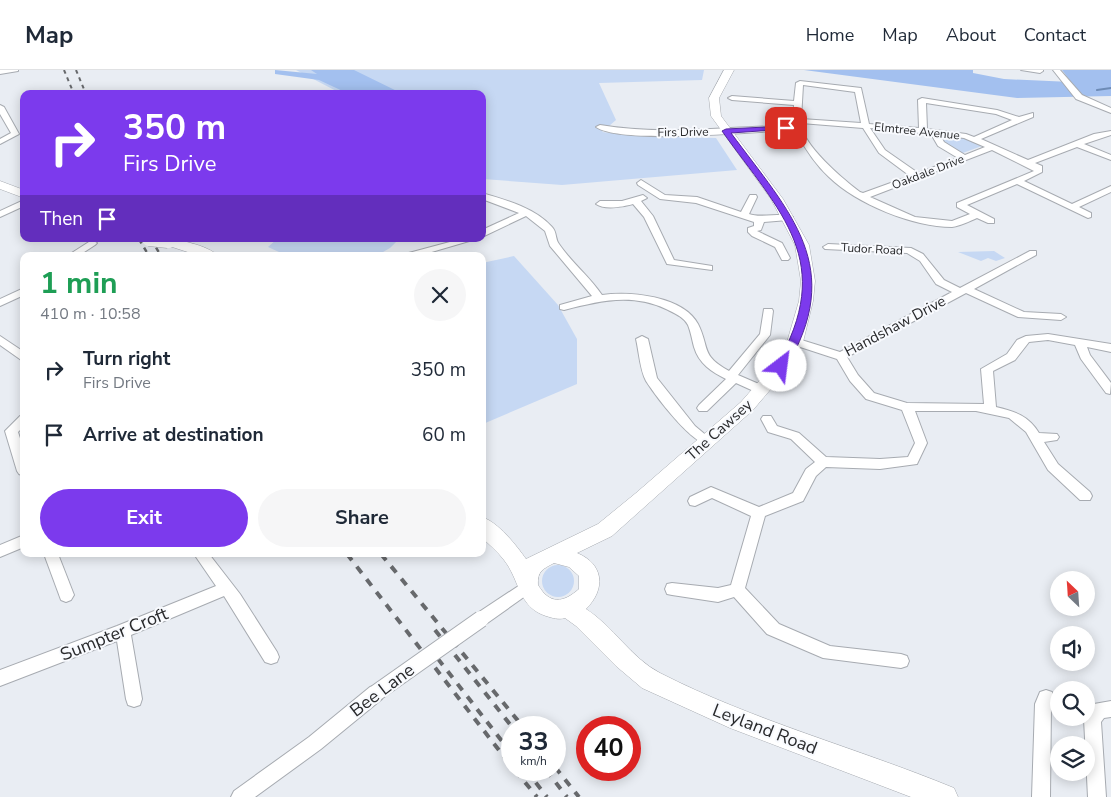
<!DOCTYPE html>
<meta charset="utf-8">
<style>
:root{--surface:#fff;--page:#f6f6f7;--text:#1f2937;--muted:#747a83;--line:#e0e1e3;--accent:#7c3aed}
body{margin:0;font-family:"Nunito Sans",sans-serif;background:var(--page);color:var(--text);height:100vh;display:flex;flex-direction:column;font-size:19px;white-space:nowrap}
*{box-sizing:border-box;margin:0}
p{font-size:16px;color:var(--muted)}
.icon{flex:none;width:28px;height:28px;fill:none;stroke:currentColor;stroke-width:2;stroke-linecap:round;stroke-linejoin:round}
.map{position:relative;flex:1;overflow:hidden}
.sheet{position:absolute;left:20px;top:182px;width:466px;height:305px;display:flex;flex-direction:column;background:var(--surface);border-radius:10px;box-shadow:0 2px 12px #0003}
.sheet>*{flex:none}
.banner{position:absolute;left:20px;top:20px;width:466px;height:152px;border-radius:10px;box-shadow:0 2px 12px #0003;background:#7c3aed;color:#fff;overflow:hidden}
.needle{width:32px;rotate:335deg}
.buttons{position:absolute;left:1050px;top:501px;display:grid;gap:10px}
.buttons a{display:grid;place-items:center;width:45px;height:45px;border-radius:50%;background:var(--surface);box-shadow:0 2px 12px #0003;font-size:25px}
.speed{position:absolute;left:501px;top:646px;display:flex;gap:10px;font-size:25px;font-weight:700;text-align:center}
.speed>*{display:grid;place-content:center;width:65px;height:65px;border-radius:50%;background:var(--surface);box-shadow:0 2px 12px #0003;line-height:1}
.speed small{font-size:12px;font-weight:400}
.speed .limit{border:8px solid #d22;background:#fff;color:#111}
.pin{position:absolute;display:grid;place-items:center;width:42px;height:42px;color:#fff;margin:-21px;border-radius:10px;box-shadow:0 2px 8px #0006}
.me{position:absolute;width:55px;margin:-28px;rotate:30deg;stroke-linejoin:round;filter:drop-shadow(0 0 4px #0008)}
.turn{display:flex;align-items:center;gap:18px;height:105px;padding:0 20px;font-size:22px}
.turn .icon{width:65px;height:65px;stroke-width:2.5}
.turn b{display:block;font-size:35px;line-height:42px}
.then{display:flex;align-items:center;height:48px;padding:0 20px;background:#0003;gap:10px;font-size:19px}
.round{display:grid;place-items:center;flex:none;width:52px;height:52px;border-radius:26px;background:var(--page)}
.head{display:flex;align-items:center;justify-content:space-between;height:85px;padding:0 20px}
h1{font-size:30px;font-weight:700;line-height:38px;color:#1e9e55}
.action{display:flex;gap:10px;margin-top:auto;padding:10px 20px}
.action a{flex:1;height:58px;border-radius:30px;background:var(--accent);color:#fff;font-size:20px;font-weight:700;line-height:58px;text-align:center}
.action a+a{background:var(--page);color:var(--text)}
ul{padding:0;list-style:none}
li{display:flex;align-items:center;gap:15px;height:65px;padding:0 20px}
li div{flex:1}
li b{display:block;font-size:19px}
li em{font-style:normal}
header{display:flex;align-items:center;gap:30px;box-sizing:border-box;height:70px;padding:0 25px;background:var(--surface);border-bottom:1px solid var(--line)}
header strong{font-size:24px}
nav{display:flex;gap:28px;margin-inline-start:auto;font-size:18px}
.map>svg:first-child{display:block}
.green{fill:#c6d8f3}
.forest{fill:#a3c0ef}
.lines{fill:none;stroke-linecap:round;stroke-linejoin:round}
.stream{stroke:#6d8bb6;stroke-width:2}
.street-casing{stroke:#a7abb1;stroke-width:2}
.secondary-casing{stroke:#a7abb1;stroke-width:1}
.street{fill:#fff;fill-rule:evenodd}
.secondary{fill:#fff;fill-rule:evenodd}
.rail-far2{stroke:#67696c;stroke-width:2;stroke-dasharray:4 4;stroke-linecap:butt}
.rail-far1{stroke:#67696c;stroke-width:2.5;stroke-dasharray:5 5;stroke-linecap:butt}
.rail{stroke:#67696c;stroke-width:4;stroke-dasharray:8 8;stroke-linecap:butt}
.street-bridge-casing{stroke:#a7abb1;stroke-width:18;stroke-linecap:butt}
.secondary-bridge-casing{stroke:#a7abb1;stroke-width:15;stroke-linecap:butt}
.street-bridge{stroke:#fff;stroke-width:16}
.secondary-bridge{stroke:#fff;stroke-width:14}
.route{fill:#7c3aed;stroke:#51269a}
.labels{text-anchor:middle;stroke-width:4;stroke-linejoin:round;paint-order:stroke}
.far-street-label{font-size:12px;fill:#292a2c;stroke:#f8fafe}
.street-label{font-size:15px;fill:#292a2c;stroke:#f8fafe}
.near-street-label{font-size:18px;fill:#292a2c;stroke:#f8fafe}
</style>
<header>
<strong>Map</strong>
<nav><a>Home</a><a>Map</a><a>About</a><a>Contact</a></nav>
</header>
<div class="map">
<svg width="1111" height="727" viewBox="0 0 1111 727">
<rect width="100%" height="100%" fill="#e9edf3"/>
<g class="green">
<path d="M296,0H704L702,10L599,13L616,50L602,62L637,66L716,68L737,100L562,115L483,109L482,24H342Z"/>
<path d="M937,64L969,69L982,76L960,84L948,78Z"/>
<path d="M277,169H399L390,178L376,186H272L279,182L268,177Z"/>
<path d="M994,181L1005,188L996,191L988,188L981,191L958,182Z"/>
<path d="M514,186L558,235L577,269V314L483,354L482,193Z"/>
<circle cx="558" cy="511" r="16"/>
</g>
<g class="forest">
<path d="M275,0L317,4L311,0H354L403,24H349L319,10L275,4Z"/>
<path d="M804,0H973V3L1004,9L1071,12L1062,0H1111V26L1017,28Z"/>
</g>
<g class="lines">
<path class="stream" d="M1097,20L1111,18"/>
<g class="street-casing">
<g id="street">
<path d="M0,0H18V1L0,4Z"/>
<path d="M1021,0H1043V1L1040,3Z"/>
<path d="M1053,0H1060L1082,25L1111,38V43L1076,29Z"/>
<path d="M800,11L861,18L869,54L919,58L918,30L922,28L997,40L1019,47L1033,43V47L981,69L1028,90L1094,64L1111,61V65L1084,74L1111,85V90L1077,77L1035,93L1042,96V102L1024,111L1072,134L1111,116V122L1079,137L1091,143V147L1088,148L1017,114L967,135L994,149V153H988L977,148C970,151 960,156 952,157C913,157 857,134 829,107C815,94 804,77 795,60C757,61 622,75 596,57L600,55C665,66 728,56 793,56L794,35L732,30L728,28L732,26L794,31L796,13ZM803,15L855,22L861,53L801,49ZM926,33L996,44L1012,50L974,67L966,64L927,59ZM801,53L863,58L879,83L910,106L863,123L860,122C844,110 801,74 801,53ZM870,58L931,64L938,76L958,88L918,103L885,80ZM940,65L964,68L985,77L965,85L944,72ZM992,80L1034,101L957,133V137L970,144L952,151L915,147L870,127Z"/>
<path d="M0,35L4,37L19,64L0,74V69L11,63L0,44Z"/>
<path d="M641,110L665,125L697,127L741,142L750,125H756L757,127L749,144C762,149 784,141 793,147L788,150L764,152L761,160L757,161L782,173L790,188L788,190H782L775,177L752,166L748,162V158L754,156V152L696,133L660,129L638,115L637,113Z"/>
<path d="M482,123C506,130 535,138 552,157C557,162 555,169 559,174C571,192 589,206 602,225C630,221 683,226 698,254C710,278 700,285 729,301L760,264L764,239H772L773,241L770,265L738,305L766,317L768,320L766,323H758L736,313L707,341H699L697,338L699,335L726,309C712,302 699,294 694,277C692,270 691,262 688,255C684,247 674,243 666,239C631,223 600,231 564,240L560,239V235L592,226L550,176L545,161L526,146L482,167V160L519,143L482,129Z"/>
<path d="M643,125L647,128L641,131L653,146L674,190L712,196V200L667,194L644,147L633,134C623,137 604,140 596,134L600,131H622Z"/>
<path d="M24,130V136L0,147V141Z"/>
<path d="M461,169H476L418,186H403L405,184Z"/>
<path d="M92,170L97,173L95,175L78,186H67Z"/>
<path d="M828,174L911,178L923,184L944,210L960,218L1030,181H1036V185L974,219L1024,242L1061,244L1066,247L1061,250L1018,247L966,223L847,287L858,305L874,323L907,333L984,334L981,299L1007,284L1017,270L1026,266L1048,264L1111,274V282L1087,277L1090,285L1111,313L1110,324L1106,323L1081,289L1075,275L1048,270L1029,272L1015,290L993,301L996,337C1014,341 1029,346 1039,363L1057,364L1059,367L1057,370L1044,372L1058,394L1090,422L1092,426L1090,430H1080L1048,400L1026,362L1009,348L976,341H915L927,373L917,394L880,399L826,397L816,406L803,431L765,446L745,518L779,554L830,576L901,584L907,586L909,591L907,596L901,598L823,588L767,564L734,527L718,532L672,525L667,524L665,519L667,514L672,513L718,518L731,515L751,446L712,428L695,436L690,435L688,431L690,427L711,417L759,437L793,423L806,399L815,392L791,369L768,362L761,349L763,346H771L777,356L799,363L826,387L880,389L908,387L915,373L902,340L866,329L850,311L837,289L791,274L789,272L795,268L840,282L952,222L936,214L920,191L907,183L825,179L823,177Z"/>
<path d="M24,218V225L0,236V229Z"/>
<path d="M0,266L24,282V292L0,275Z"/>
<path d="M642,266L648,269L657,308L695,356L713,371L711,374C695,379 655,325 646,311C640,300 639,282 636,269Z"/>
<path d="M24,345V356L18,362L24,381V406L19,404L17,401L5,361L20,346Z"/>
<path d="M24,465V477L0,487V475Z"/>
<path d="M44,484H58L74,525L71,530L66,532L61,530Z"/>
<path d="M194,484H209L240,524L277,582L279,587L277,592L271,594L265,592L224,526L131,565L142,629L140,635L134,637L128,635L126,629L117,571L0,616V600L117,556L216,516Z"/>
<path d="M526,511L531,512L533,517L531,522L486,554L481,556L476,554L473,549L476,544Z"/>
<path d="M376,615L382,617L384,623L382,629L321,679L255,727H231L234,721L309,667L370,617Z"/>
<path d="M1046,620L1052,622L1054,628L1051,635L1050,727H1032L1035,634L1040,622Z"/>
<path d="M1111,631V647L1104,648L1101,652L1106,727H1088L1084,649L1094,634Z"/>
</g>
</g>
<g class="secondary-casing">
<g id="secondary">
<path d="M724,0H734L719,28L721,46L783,129L809,175L815,211L813,231L803,272L787,300L753,340L612,466L577,483C604,494 606,519 586,539C613,556 631,588 660,603C754,651 857,678 954,718L958,727H911L730,658L642,618L616,596L576,556L565,548C558,550 553,548 546,546C518,537 520,510 504,490C498,482 490,475 482,468V447C499,453 516,475 526,489L598,454L636,423L741,332L775,293L787,272L799,231L801,211L795,175L771,129L711,46L709,28ZM554,493L569,497L579,506V519C563,533 550,535 538,515C537,501 543,499 554,493Z"/>
<path d="M0,111L24,120V128L0,119Z"/>
<path d="M163,169C177,169 208,175 218,186H200L163,174Z"/>
</g>
</g>
<use href="#street" class="street"/>
<use href="#secondary" class="secondary"/>
<g class="rail-far2">
<path d="M64,0L74,24"/>
<path d="M76,0L86,24"/>
</g>
<g class="rail-far1">
<path d="M139,169L149,186"/>
<path d="M151,169L161,186"/>
</g>
<g class="rail">
<path d="M347,484L512,697"/>
<path d="M381,484L524,658"/>
<path d="M435,560L513,658"/>
<path d="M428,576L512,684"/>
<path d="M555,697L579,727"/>
<path d="M515,700L537,727"/>
<path d="M526,700L547,727"/>
<path d="M546,700L567,727"/>
</g>
<g class="street-bridge-casing">
<path id="street-bridge" d="M376,623L481,549"/>
</g>
<g class="secondary-bridge-casing">
<path id="secondary-bridge" d="M149,169L168,171"/>
</g>
<use href="#street-bridge" class="street-bridge"/>
<use href="#secondary-bridge" class="secondary-bridge"/>
</g>
<path class="route" d="M786,56L788,59L731,63C790,143 847,197 785,299L781,300L776,296C837,191 781,144 722,61L726,59Z"/>
<g class="labels">
<g class="far-street-label">
<text transform="translate(917 61) rotate(6)" y="4">Elmtree Avenue</text>
<text transform="translate(683 62) rotate(-1)" y="4">Firs Drive</text>
<text transform="translate(928 102) rotate(-21)" y="4">Oakdale Drive</text>
<text transform="translate(872 179) rotate(3)" y="4">Tudor Road</text>
</g>
<g class="street-label">
<text transform="translate(895 256) rotate(-28)" y="5">Handshaw Drive</text>
<text transform="translate(719 360) rotate(-42)" y="5">The Cawsey</text>
</g>
<g class="near-street-label">
<text transform="translate(114 564) rotate(-22)" y="6">Sumpter Croft</text>
<text transform="translate(382 620) rotate(-37)" y="6">Bee Lane</text>
<text transform="translate(765 659) rotate(21)" y="6">Leyland Road</text>
</g>
</g>
</svg>
<div class="buttons">
<a><svg class="needle" viewBox="-14 -14 28 28"><path d="M0-13l5 13h-10z" fill="#e53935"/><path d="M0 13l5-13h-10z" fill="#747a83"/></svg></a>
<a><svg class="icon" aria-label="sound" viewBox="0 0 24 24"><path d="M4 9h4l5-4v14l-5-4H4zM17 9q2 3 0 6"/></svg></a>
<a><svg class="icon" aria-label="search" viewBox="0 0 24 24"><circle cx="10" cy="10" r="6"/><path d="M15 15l6 6"/></svg></a>
<a><svg class="icon" aria-label="layers" viewBox="0 0 24 24"><path d="M12 4l9 5-9 5-9-5zM3 14l9 5 9-5"/></svg></a>
</div>
<div class="speed"><div>33<small>km/h</small></div><div class="limit">40</div></div>
<div class="pin" style="left:786px;top:58px;background:#d93025"><svg class="icon" aria-label="arrive" viewBox="0 0 24 24"><path d="M6 21V4h12l-3 4 3 4H6"/></svg></div>
<svg class="me" style="left:781px;top:296px" viewBox="-20 -20 40 40"><circle r="19" fill="#fff"/><path d="M0-13L10 11 0 6-10 11z" fill="#7c3aed"/></svg>
<div class="banner">
<div class="turn"><svg class="icon" aria-label="right" viewBox="0 0 24 24"><path d="M7 20v-9h11M14 6l5 5-5 5"/></svg><div><b>350 m</b>Firs Drive</div></div>
<div class="then">Then<svg class="icon" aria-label="arrive" viewBox="0 0 24 24"><path d="M6 21V4h12l-3 4 3 4H6"/></svg></div>
</div>
<section class="sheet">
<div class="head"><div><h1>1 min</h1><p>410 m · 10:58</p></div><a class="round"><svg class="icon" aria-label="close" viewBox="0 0 24 24"><path d="M6 6l12 12M18 6L6 18"/></svg></a></div>
<ul>
<li><svg class="icon" aria-label="right" viewBox="0 0 24 24"><path d="M7 20v-9h11M14 6l5 5-5 5"/></svg><div><b>Turn right</b><p>Firs Drive</p></div><em>350 m</em></li>
<li><svg class="icon" aria-label="arrive" viewBox="0 0 24 24"><path d="M6 21V4h12l-3 4 3 4H6"/></svg><div><b>Arrive at destination</b></div><em>60 m</em></li>
</ul>
<div class="action"><a>Exit</a><a>Share</a></div>
</section>
</div>
